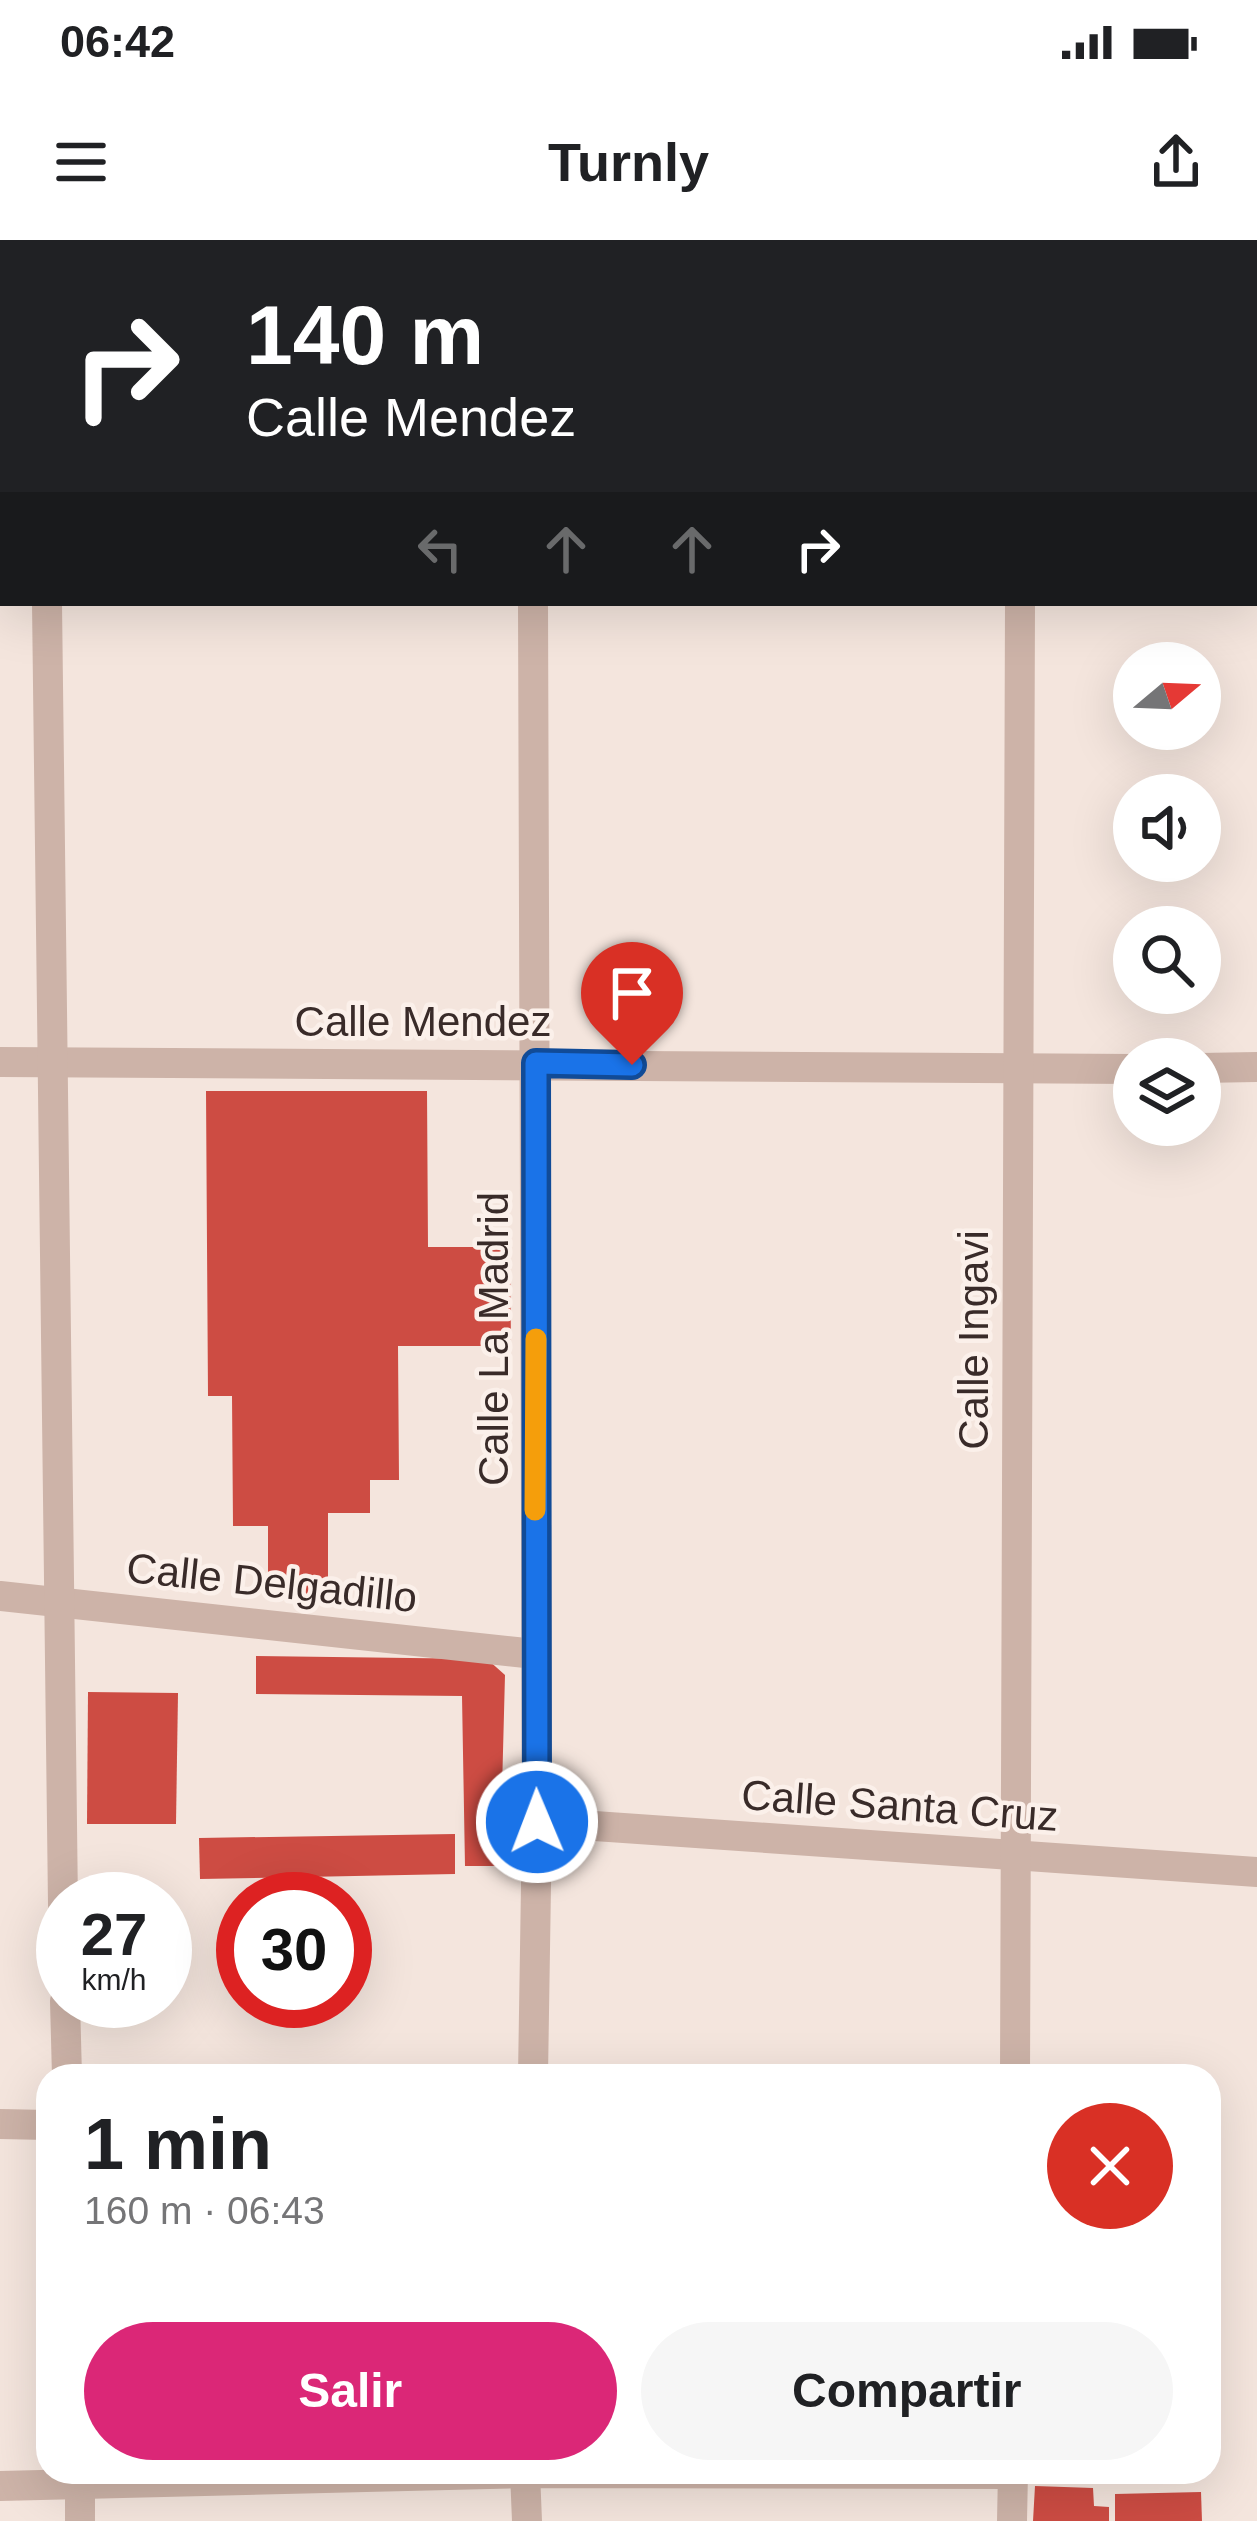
<!DOCTYPE html>
<html lang="es">
<meta charset="utf-8">
<style>
:root{--surface:#fff;--page:#f6f6f6;--text:#202124;--muted:#757577;--accent:#db2777}
body{margin:0;font-family:Arial,sans-serif;background:var(--page);color:var(--text);height:100vh;display:flex;flex-direction:column;font-size:45px;white-space:nowrap}
*{box-sizing:border-box;margin:0}
p{font-size:39px;color:var(--muted)}
.icon{flex:none;width:66px;height:66px;fill:none;stroke:currentColor;stroke-width:2;stroke-linecap:round;stroke-linejoin:round}
.map{position:relative;flex:1;overflow:hidden}
.sheet{position:absolute;left:36px;top:1824px;width:1185px;height:420px;display:flex;flex-direction:column;background:var(--surface);border-radius:36px;box-shadow:0 12px 48px #0002}
.sheet>*{flex:none}
.guide{position:absolute;left:0px;top:0px;width:1257px;height:366px;box-shadow:0 12px 48px #0002;background:#202124;color:#fff;overflow:hidden}
.needle{width:78px;rotate:71deg}
.tools{position:absolute;left:1113px;top:402px;display:grid;gap:24px}
.tools a{display:grid;place-items:center;width:108px;height:108px;border-radius:50%;background:var(--surface);box-shadow:0 12px 48px #0002;font-size:60px}
.speed{position:absolute;left:36px;top:1632px;display:flex;gap:24px;font-size:60px;font-weight:700;text-align:center}
.speed>*{display:grid;place-content:center;width:156px;height:156px;border-radius:50%;background:var(--surface);box-shadow:0 12px 48px #0002;line-height:1}
.speed small{font-size:30px;font-weight:400}
.speed .limit{border:18px solid #d22;background:#fff;color:#111}
.pin{position:absolute;display:grid;place-items:center;width:102px;height:102px;color:#fff;margin:-123px -51px;border-radius:50% 50% 50% 0;rotate:-45deg;box-shadow:0 0 12px #0007}
.pin .icon{rotate:45deg}
.me{position:absolute;width:132px;margin:-66px;rotate:359deg;stroke-linejoin:round;filter:drop-shadow(0 0 9px #0008)}
.turn{display:flex;align-items:center;gap:42px;height:252px;padding:0 48px;font-size:54px}
.turn .icon{width:156px;height:156px;stroke-width:2.5}
.turn b{display:block;font-size:84px;line-height:102px}
.lanes{display:flex;align-items:center;height:114px;padding:0 48px;background:#0003;justify-content:center;gap:60px;direction:ltr}
.lanes .off{opacity:.35}
.round{display:grid;place-items:center;flex:none;width:126px;height:126px;border-radius:63px;background:var(--page)}
.summary{display:flex;align-items:center;justify-content:space-between;height:204px;padding:0 48px}
h1{font-size:72px;font-weight:800;line-height:90px}
.button{display:flex;gap:24px;margin-top:auto;padding:24px 48px}
.button a{flex:1;height:138px;border-radius:72px;background:var(--accent);color:#fff;font-size:48px;font-weight:800;line-height:138px;text-align:center}
.button a+a{background:var(--page);color:var(--text)}
.status{display:flex;justify-content:space-between;align-items:center;height:84px;padding:0 60px;background:var(--surface);direction:ltr}
.status svg{height:33px;fill:currentColor}
header{display:flex;justify-content:space-between;align-items:center;height:156px;padding:0 48px;background:var(--surface);font-size:54px;font-weight:800}
.map>svg:first-child{display:block}
.green{fill:#bec49c}
.building{fill:#cd4c43}
.lines{fill:none;stroke-linecap:round;stroke-linejoin:round}
.path{stroke:#b99c92;stroke-width:6;stroke-dasharray:6 6;stroke-linecap:butt}
.minor{stroke:#cdb3a8;stroke-width:30}
.tertiary{stroke:#cdb3a8;stroke-width:30}
.route-casing{stroke:#114b97;stroke-width:30}
.route{stroke:#1a73e8;stroke-width:21}
.slow{stroke:#f59e0b;stroke-width:21}
.labels{text-anchor:middle;stroke-width:9;stroke-linejoin:round;paint-order:stroke}
.street-label{font-size:42px;fill:#392b29;stroke:#fbf0ea}
</style>
<div class="status"><b>06:42</b><svg viewBox="0 0 49 12"><path d="M0 12V9h3v3zM5 12V6h3v6zM10 12V3h3v9zM15 12V0h3v12zM26 1h20v11H26zM47 4h2v5h-2z"/></svg></div>
<header><svg class="icon" aria-label="menu" viewBox="0 0 24 24"><path d="M4 6h16M4 12h16M4 18h16"/></svg>Turnly<svg class="icon" aria-label="share" viewBox="0 0 24 24"><path d="M12 15V3M7 8l5-5 5 5M5 13v7h14v-7"/></svg></header>
<div class="map">
<svg width="1257" height="2281" viewBox="0 0 1257 2281">
<rect width="100%" height="100%" fill="#f4e5dd"/>
<path class="green" d="M0,0L19,3H3L0,273Z"/>
<g class="building">
<path d="M206,851H427L428,1007H510L511,1106H398L399,1240H370V1273H328V1358H268V1286H233L232,1156H208Z"/>
<path d="M256,1416L487,1419L505,1435L500,1626H465L462,1456L256,1454Z"/>
<path d="M88,1452L178,1453L176,1584H87Z"/>
<path d="M455,1594V1634L200,1639L199,1598Z"/>
<path d="M1013,2232H1092V2239Z"/>
<path d="M1035,2246L1093,2248L1094,2266L1109,2267V2281H1033Z"/>
<path d="M1201,2252L1202,2281H1115V2254Z"/>
</g>
<g class="lines">
<path class="path" d="M0,258H3"/>
<g class="minor">
<path d="M1020,0V3"/>
<path d="M536,3V0"/>
<path d="M0,333H3"/>
<path d="M1254,336H1257"/>
<path d="M0,822L1134,829"/>
<path d="M1200,828L1257,827"/>
<path d="M0,1356L535,1414"/>
<path d="M537,1582L1257,1632"/>
<path d="M533,1836L537,1582L533,363"/>
<path d="M1015,1836L1020,363"/>
<path d="M0,1884L48,1885"/>
<path d="M525,2232L527,2281"/>
<path d="M0,2246L525,2233L1013,2234"/>
<path d="M1012,2281L1013,2232"/>
</g>
<g class="tertiary">
<path d="M54,3V0"/>
<path d="M47,363L63,1665"/>
<path d="M65,1761L67,1836"/>
<path d="M80,2232V2281"/>
</g>
</g>
<g class="lines">
<g class="route-casing">
<path id="route" d="M537,1582L536,823L632,825"/>
</g>
<use href="#route" class="route"/>
<path class="slow" d="M535,1270L536,1099"/>
</g>
<g class="labels">
<g class="street-label">
<text x="423" y="796">Calle Mendez</text>
<text transform="translate(493 1099) rotate(-90)" y="15">Calle La Madrid</text>
<text transform="translate(973 1100) rotate(-90)" y="15">Calle Ingavi</text>
<text transform="translate(272 1342) rotate(6)" y="15">Calle Delgadillo</text>
<text transform="translate(900 1565) rotate(4)" y="15">Calle Santa Cruz</text>
</g>
</g>
</svg>
<div class="tools">
<a><svg class="needle" viewBox="-14 -14 28 28"><path d="M0-13l5 13h-10z" fill="#e53935"/><path d="M0 13l5-13h-10z" fill="#757577"/></svg></a>
<a><svg class="icon" aria-label="sound" viewBox="0 0 24 24"><path d="M4 9h4l5-4v14l-5-4H4zM17 9q2 3 0 6"/></svg></a>
<a><svg class="icon" aria-label="search" viewBox="0 0 24 24"><circle cx="10" cy="10" r="6"/><path d="M15 15l6 6"/></svg></a>
<a><svg class="icon" aria-label="layers" viewBox="0 0 24 24"><path d="M12 4l9 5-9 5-9-5zM3 14l9 5 9-5"/></svg></a>
</div>
<div class="speed"><div>27<small>km/h</small></div><div class="limit">30</div></div>
<div class="pin" style="left:632px;top:825px;background:#d93025"><svg class="icon" aria-label="arrive" viewBox="0 0 24 24"><path d="M6 21V4h12l-3 4 3 4H6"/></svg></div>
<svg class="me" style="left:537px;top:1582px" viewBox="-20 -20 40 40"><circle r="17" fill="#1a73e8" stroke="#fff" stroke-width="3"/><path d="M0-11L8 9 0 5-8 9z" fill="#fff"/></svg>
<div class="guide">
<div class="turn"><svg class="icon" aria-label="right" viewBox="0 0 24 24"><path d="M7 20v-9h11M14 6l5 5-5 5"/></svg><div><b>140 m</b>Calle Mendez</div></div>
<div class="lanes"><svg class="icon off" aria-label="left" viewBox="0 0 24 24"><path d="M17 20v-9H6M10 6l-5 5 5 5"/></svg><svg class="icon off" aria-label="ahead" viewBox="0 0 24 24"><path d="M12 20V5M6 11l6-6 6 6"/></svg><svg class="icon off" aria-label="ahead" viewBox="0 0 24 24"><path d="M12 20V5M6 11l6-6 6 6"/></svg><svg class="icon" aria-label="right" viewBox="0 0 24 24"><path d="M7 20v-9h11M14 6l5 5-5 5"/></svg></div>
</div>
<section class="sheet">
<div class="summary"><div><h1>1 min</h1><p>160 m · 06:43</p></div><a class="round" style="background:#d93025;color:#fff"><svg class="icon" aria-label="close" viewBox="0 0 24 24"><path d="M6 6l12 12M18 6L6 18"/></svg></a></div>
<div class="button"><a>Salir</a><a>Compartir</a></div>
</section>
</div>
